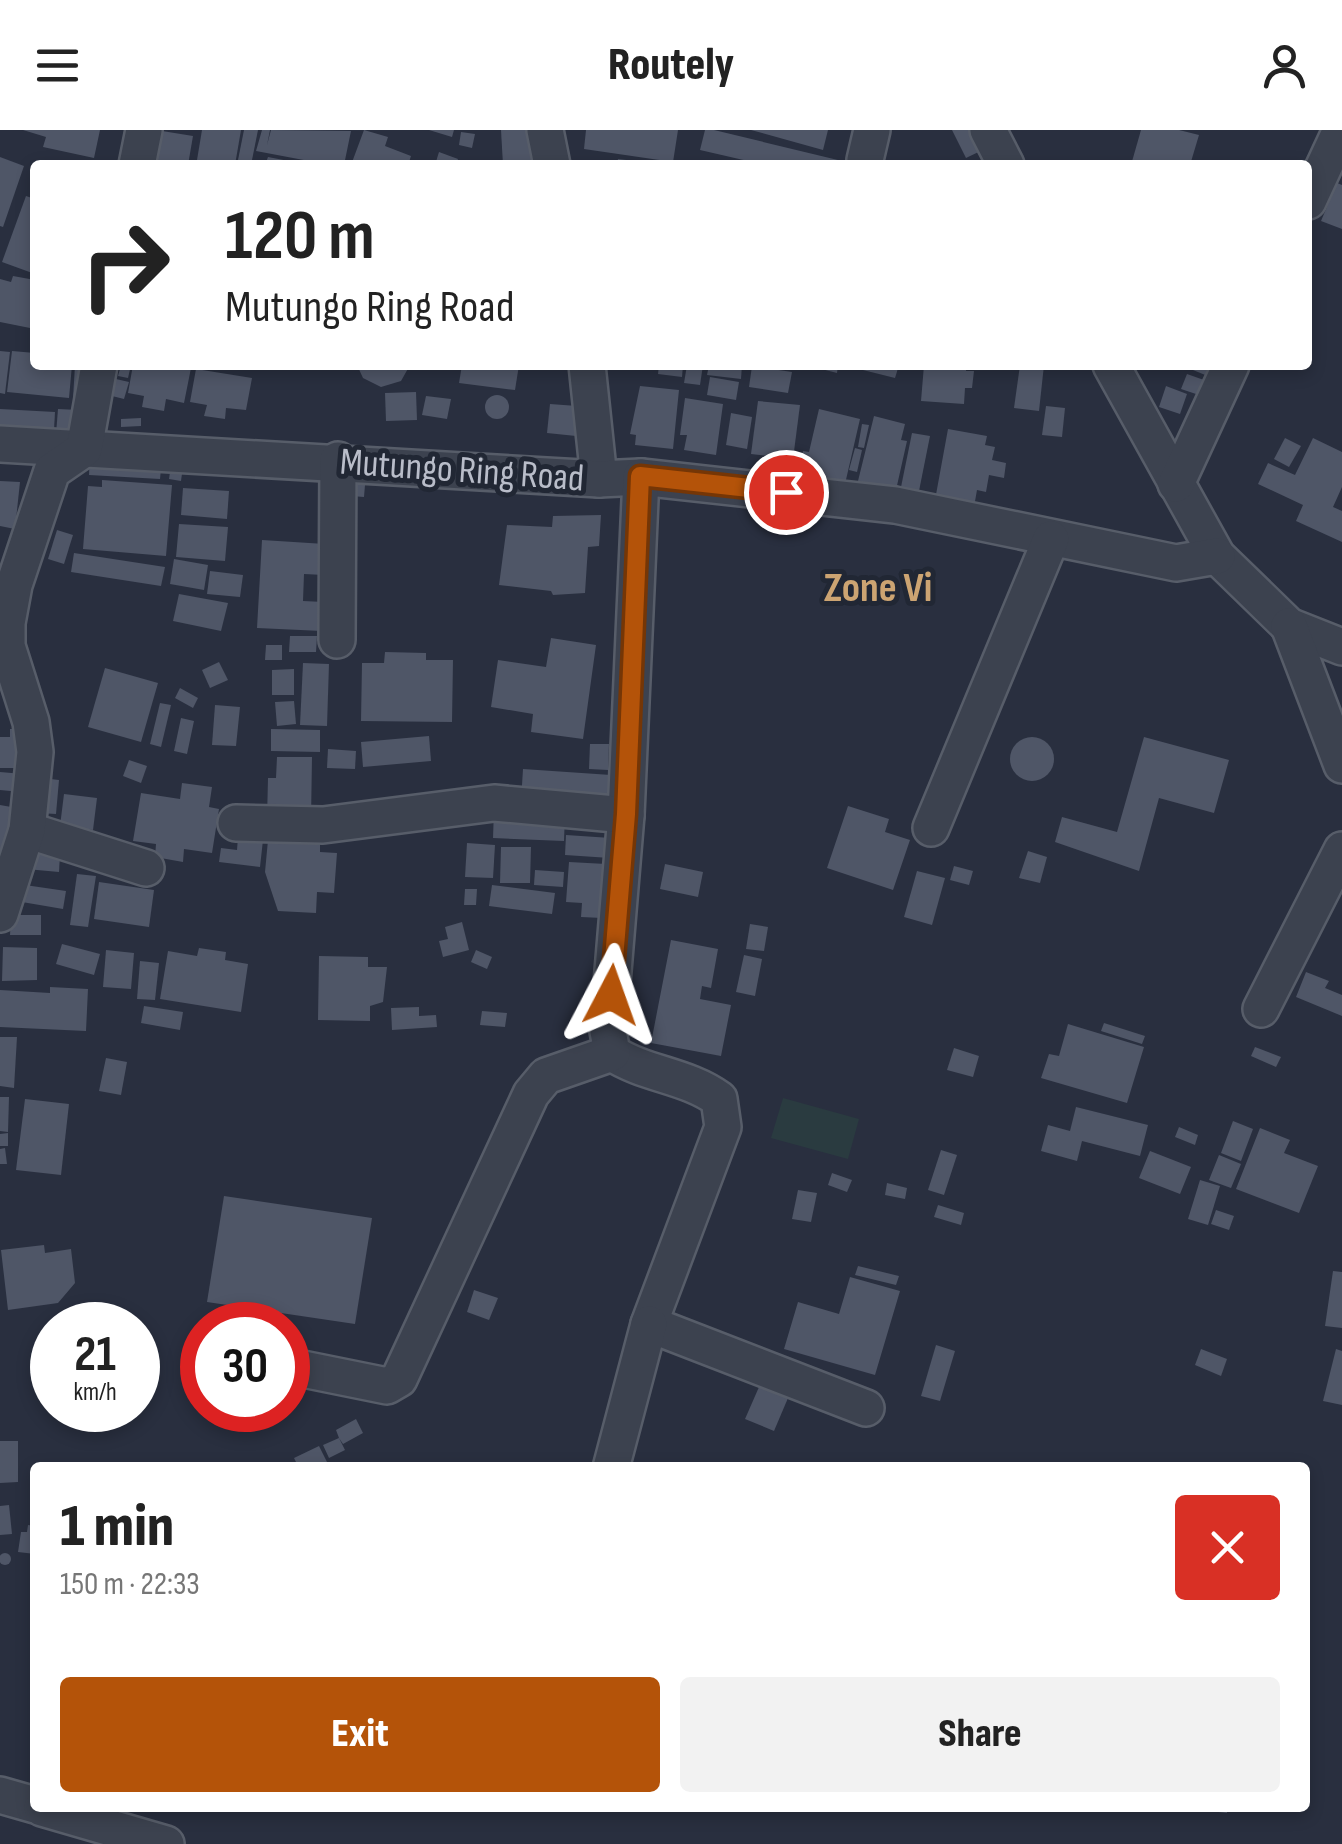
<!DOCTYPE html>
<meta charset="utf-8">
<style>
:root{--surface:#fff;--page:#f2f2f2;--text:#222;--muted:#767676;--accent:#b45309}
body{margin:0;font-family:"Sofia Sans Condensed",sans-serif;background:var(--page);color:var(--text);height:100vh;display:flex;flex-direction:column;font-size:38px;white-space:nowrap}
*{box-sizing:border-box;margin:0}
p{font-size:32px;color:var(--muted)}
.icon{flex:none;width:55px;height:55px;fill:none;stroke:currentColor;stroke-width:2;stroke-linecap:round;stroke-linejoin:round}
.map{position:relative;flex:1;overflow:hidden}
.drawer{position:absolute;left:30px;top:1332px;width:1280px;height:350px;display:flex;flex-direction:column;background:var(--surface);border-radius:10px;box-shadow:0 5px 15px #0003}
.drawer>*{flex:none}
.banner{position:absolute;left:30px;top:30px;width:1282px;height:210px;border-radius:10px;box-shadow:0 5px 15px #0003;background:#fff;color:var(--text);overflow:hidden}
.speed{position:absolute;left:30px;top:1172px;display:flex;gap:20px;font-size:50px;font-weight:700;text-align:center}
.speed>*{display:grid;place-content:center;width:130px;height:130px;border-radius:50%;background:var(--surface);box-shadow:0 5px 15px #0003;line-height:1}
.speed small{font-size:25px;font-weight:400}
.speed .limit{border:15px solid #d22;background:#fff;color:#111}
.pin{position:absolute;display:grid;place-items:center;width:85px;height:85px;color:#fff;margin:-42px;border:5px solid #fff;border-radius:50%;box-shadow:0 2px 10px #0007}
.me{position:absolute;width:110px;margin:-55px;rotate:4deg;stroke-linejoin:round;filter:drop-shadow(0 0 8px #0008)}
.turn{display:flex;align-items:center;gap:35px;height:210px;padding:0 30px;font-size:45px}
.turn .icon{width:130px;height:130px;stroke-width:2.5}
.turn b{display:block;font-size:70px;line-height:85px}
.round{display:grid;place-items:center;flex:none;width:105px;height:105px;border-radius:10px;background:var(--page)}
.head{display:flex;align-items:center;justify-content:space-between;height:170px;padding:0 30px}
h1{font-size:60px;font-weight:800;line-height:75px}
.button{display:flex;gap:20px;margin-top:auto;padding:20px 30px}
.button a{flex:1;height:115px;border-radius:10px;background:var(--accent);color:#fff;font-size:40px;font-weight:800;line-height:115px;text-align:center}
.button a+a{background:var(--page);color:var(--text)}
header{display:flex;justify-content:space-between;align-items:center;height:130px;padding:0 30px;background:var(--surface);font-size:45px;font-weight:800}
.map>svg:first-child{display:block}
.green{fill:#2a3b40}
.building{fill:#4f5667}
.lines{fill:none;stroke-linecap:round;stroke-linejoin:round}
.minor-casing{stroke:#575d69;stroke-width:40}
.minor{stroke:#3c424f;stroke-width:35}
.route-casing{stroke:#753606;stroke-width:25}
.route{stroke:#b45309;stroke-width:18}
.labels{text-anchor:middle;stroke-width:10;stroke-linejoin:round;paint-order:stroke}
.street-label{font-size:38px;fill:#b9bdc9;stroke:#212734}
.quarter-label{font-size:42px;font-weight:bold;fill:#cca472;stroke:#212734}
</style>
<header><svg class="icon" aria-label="menu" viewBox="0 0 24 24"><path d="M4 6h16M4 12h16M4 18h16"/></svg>Routely<svg class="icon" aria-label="person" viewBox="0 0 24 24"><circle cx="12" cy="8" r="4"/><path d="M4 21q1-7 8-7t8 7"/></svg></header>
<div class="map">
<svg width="1342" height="1714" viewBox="0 0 1342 1714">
<rect width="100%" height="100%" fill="#292f3f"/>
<path class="green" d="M783,968L859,989L848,1029L771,1008Z"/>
<g class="building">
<path d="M23,0H100L94,28L43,17L46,7Z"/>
<path d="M156,0L193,6L188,35H150Z"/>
<path d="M202,0H241L235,35L197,30Z"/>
<path d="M244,0H258L251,35H237Z"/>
<path d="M262,0H270L267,15L271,0L351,1L344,35H330L256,21Z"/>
<path d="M364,0L388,7L385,16L411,26L408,35H351Z"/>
<path d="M429,0H454L452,7Z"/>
<path d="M501,0H536L538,35H503Z"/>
<path d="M586,0H678L673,32L584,19Z"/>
<path d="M705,0H714L842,31L841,35H765L700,20Z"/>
<path d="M751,0H828L823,20Z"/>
<path d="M952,0H983L991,16L966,28Z"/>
<path d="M1141,0H1179L1199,5L1190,35H1131Z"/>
<path d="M461,2L475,4L472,18L459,15Z"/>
<path d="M439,22L458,29L456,35H435Z"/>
<path d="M0,27L24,36L3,97L0,96Z"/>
<path d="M268,27L299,33V35H265Z"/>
<path d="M618,29L651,33L650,35H617Z"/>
<path d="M1337,53L1342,55V99L1321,91Z"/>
<path d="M26,66L35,69V144L2,132Z"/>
<path d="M13,146L35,150V199L0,192V149L11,152Z"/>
<path d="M0,221L10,222L5,264L0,263Z"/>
<path d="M12,221L35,223V235H72L69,268L7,262Z"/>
<path d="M75,235H85L84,269H73Z"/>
<path d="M121,235H131L128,248L118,246Z"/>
<path d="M133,235L191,238L184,273L166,269L164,281L142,277L144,266L128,263Z"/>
<path d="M357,235H410L401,251L381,257L363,248Z"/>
<path d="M462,235H519L515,260L459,253Z"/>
<path d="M659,235H683L682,247L658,244Z"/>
<path d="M687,235H703L700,255L684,253Z"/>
<path d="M709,235H742L741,249L707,245Z"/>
<path d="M806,235H838L837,243Z"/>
<path d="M843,235H899L895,248Z"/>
<path d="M924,235H967L966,241H974L972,258H965L964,274L921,271Z"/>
<path d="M1020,235H1044L1039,281L1014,278Z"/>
<path d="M1196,235L1219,240L1215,249L1193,240Z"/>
<path d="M752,236L792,242L788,263L749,257Z"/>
<path d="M196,239L252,248L246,280L226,278L225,289L204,286L207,275L190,272Z"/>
<path d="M1187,244L1204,250L1199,265L1181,259Z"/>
<path d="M710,247L739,252L736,270L707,265Z"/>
<path d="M116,249L129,252L124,269L112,266Z"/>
<path d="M640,256L679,260L673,319L635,315L636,305L630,304Z"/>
<path d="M1166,256L1187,264L1180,284L1159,277Z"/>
<path d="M416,262L417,290L386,291L385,263Z"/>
<circle cx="497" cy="277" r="12"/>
<path d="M426,266L451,269L447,289L422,285Z"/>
<path d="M685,268L723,274L716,325L684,320L687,305H680Z"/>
<path d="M758,271L800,275L793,329L751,324Z"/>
<path d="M550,274L577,276L576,306L547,303Z"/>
<path d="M1046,276L1065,278L1062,307L1042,305Z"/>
<path d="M0,279L55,282L54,300L0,298Z"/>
<path d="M58,279L78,280L76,305L56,304Z"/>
<path d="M819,279L860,289L845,354L797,343L803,321L809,322Z"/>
<path d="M731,283L752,287L747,319L726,315Z"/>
<path d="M874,286L905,294L901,310L907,311L896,360L858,351Z"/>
<path d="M141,288V296L121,297V289Z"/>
<path d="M862,294L869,295L864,318L858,317Z"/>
<path d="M948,299L987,306L985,315L995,317L992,330L1006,333L1004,348L989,345L986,362L977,360L974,377L935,370Z"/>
<path d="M912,303L930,306L919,361L901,357Z"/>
<path d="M1285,308L1301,316L1289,337L1274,329Z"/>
<path d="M1313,308L1342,322V357L1333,377L1342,381V412L1296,391L1303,375L1258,354L1268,333L1295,345Z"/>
<path d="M855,318L862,320L857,342L849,340Z"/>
<path d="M90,325L162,329L160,349L89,345Z"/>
<path d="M171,335L183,336L181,351L169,349Z"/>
<path d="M102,350L172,355L166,426L83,419L88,356L102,357Z"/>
<path d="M0,351L20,352L15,399L0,396Z"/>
<path d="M352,354L365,355L364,367L351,366Z"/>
<path d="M183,358L229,361L227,389L181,385Z"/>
<path d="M601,385L599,416L588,417L585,463L553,465L551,461L499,455L507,395L552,397L553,386Z"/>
<path d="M179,394L228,397L225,431L176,427Z"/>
<path d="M57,400L73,405L64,434L48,429Z"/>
<path d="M262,410L325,414L324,445L304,444L303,471L324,472L322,501L257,498Z"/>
<path d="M74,423L165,437L161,456L71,442Z"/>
<path d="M174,429L208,435L204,460L170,454Z"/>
<path d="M210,441L243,445L240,467L207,464Z"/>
<path d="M179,464L228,473L221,501L173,491Z"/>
<path d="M290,506H317L316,522H289Z"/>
<path d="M551,508L596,515L583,609L531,602L533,584L491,577L498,530L546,537Z"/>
<path d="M266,515H282V530H265Z"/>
<path d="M385,522L426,523V530H453L452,592L361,591L362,533H384Z"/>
<path d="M219,532L228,550L210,558L202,540Z"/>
<path d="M303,533L329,534L327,596L300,595Z"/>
<path d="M105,538L158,553L141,612L88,597Z"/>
<path d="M294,539V565H272V540Z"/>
<path d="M180,558L198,568L193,578L175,568Z"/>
<path d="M294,571L296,594L277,596L275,572Z"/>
<path d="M160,573L171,575L161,617L150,614Z"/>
<path d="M215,575L240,577L236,616L212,615Z"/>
<path d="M181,588L194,591L187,624L174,621Z"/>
<path d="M10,599H25V638H0V607H10Z"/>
<path d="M271,599L320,600V622L271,621Z"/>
<path d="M429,606L431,631L363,637L361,612Z"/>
<circle cx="1032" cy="629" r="22"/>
<path d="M1144,607L1229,630L1214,683L1159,668L1139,741L1055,712L1062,687L1117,702Z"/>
<path d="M590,614H609L608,640L589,639Z"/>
<path d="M328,619L356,621L355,639L327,638Z"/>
<path d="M277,627H312L311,690L267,689L268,648H276Z"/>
<path d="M129,630L147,636L141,653L123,646Z"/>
<path d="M523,639L611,645L609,677L521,671Z"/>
<path d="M0,642L23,644L21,662L0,660Z"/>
<path d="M42,648L59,650L56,684L39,683Z"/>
<path d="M182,653L212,657L209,677L219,679L212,723L184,719L183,732L155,727L156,714L133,711L141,663L180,669Z"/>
<path d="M64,664L97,668L93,700L60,696Z"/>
<path d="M0,675L17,678L0,729Z"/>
<path d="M848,676L889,689L885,702L910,710L893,760L827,738Z"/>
<path d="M494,680L565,683L564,711L493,708Z"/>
<path d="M566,705L611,708L610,728L565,725Z"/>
<path d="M238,707L263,710L260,737L219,732L221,718L237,720Z"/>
<path d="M268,710L320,713V722L337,723L334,763L317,762L316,783L278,781L265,742Z"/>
<path d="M467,713L495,715L493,748L465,747Z"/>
<path d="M501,717H531L530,753H500Z"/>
<path d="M1028,721L1047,727L1040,753L1019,748Z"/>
<path d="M27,722L60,724L59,742L26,739Z"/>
<path d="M569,732L606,734L602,788L581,787L582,773L566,772Z"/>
<path d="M665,734L703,742L698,767L660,759Z"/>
<path d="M954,736L973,741L969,755L950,750Z"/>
<path d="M535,740L564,742L563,757L534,755Z"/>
<path d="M917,741L945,748L932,795L904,787Z"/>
<path d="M77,744L96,746L88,797L70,795Z"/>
<path d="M99,752L154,760L149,797L94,789Z"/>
<path d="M25,755L66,761L63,779L22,772Z"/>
<path d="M492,755L555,763L552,784L489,776Z"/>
<path d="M465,759H477L476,775H464Z"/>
<path d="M11,785H41V805H10Z"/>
<path d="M462,792L469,820L443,827L439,811L448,809L445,797Z"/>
<path d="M750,794L768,797L764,821L746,819Z"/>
<path d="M671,810L718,819L711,858L702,856L700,869L731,875L721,926L651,913Z"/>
<path d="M62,814L100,824L94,845L56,834Z"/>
<path d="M3,817L37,818V850L2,851Z"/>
<path d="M199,818L226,822L225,830L248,834L241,882L160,869L168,821L197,826Z"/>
<path d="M106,820L134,823L131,859L103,857Z"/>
<path d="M476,820L492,827L487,839L471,832Z"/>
<path d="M744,825L762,829L755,866L736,862Z"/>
<path d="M319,826L368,827V837H387L383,872L370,876V891L318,890Z"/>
<path d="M140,831L159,833L155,870L137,869Z"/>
<path d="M1306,842L1329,851L1325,858L1342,865V886L1296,867Z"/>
<path d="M50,857L88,859L86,901L0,897V860L50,863Z"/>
<path d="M144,876L183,882L180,900L141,893Z"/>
<path d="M419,877V886L436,885L437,897L392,900L391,878Z"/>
<path d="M482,881L507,883L505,897L480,895Z"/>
<path d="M1104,893L1145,906L1142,914L1101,901Z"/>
<path d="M1068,894L1144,917L1127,973L1041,948L1049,924L1059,926Z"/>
<path d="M0,907H17L14,958L0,956Z"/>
<path d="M1255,917L1281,927L1276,937L1251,926Z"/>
<path d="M954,918L979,926L973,947L947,940Z"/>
<path d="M106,928L127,932L121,965L99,961Z"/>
<path d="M0,967H9L8,1002L0,1001Z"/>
<path d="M25,969L69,974L61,1045L16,1040Z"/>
<path d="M1076,977L1148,995L1140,1026L1082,1011L1077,1031L1041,1021L1048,995L1070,1001Z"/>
<path d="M1233,991L1253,999L1241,1031L1221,1023Z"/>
<path d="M1179,997L1198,1005L1195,1015L1175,1007Z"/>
<path d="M1260,998L1290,1010L1284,1023L1318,1036L1299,1083L1236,1059Z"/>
<path d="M8,1003V1016H0V1004Z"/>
<path d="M5,1018L7,1034H0V1019Z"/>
<path d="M941,1020L957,1025L944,1065L928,1060Z"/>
<path d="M1150,1021L1191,1037L1180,1064L1139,1048Z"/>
<path d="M1219,1025L1241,1034L1231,1058L1209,1050Z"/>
<path d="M832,1043L852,1050L847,1062L828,1055Z"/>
<path d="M1200,1050L1220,1056L1208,1095L1188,1089Z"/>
<path d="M887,1053L907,1058L905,1069L885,1065Z"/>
<path d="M798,1060L817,1063L811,1092L792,1089Z"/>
<path d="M224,1066L372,1088L355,1194L207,1172Z"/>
<path d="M938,1075L964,1083L961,1095L934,1087Z"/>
<path d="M1216,1080L1234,1086L1229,1100L1211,1094Z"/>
<path d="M44,1115L45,1123L71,1119L75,1153L58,1173L8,1180L1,1120Z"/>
<path d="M858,1136L899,1146L896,1155L855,1145Z"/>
<path d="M1333,1141L1342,1142V1198L1325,1196Z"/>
<path d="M850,1147L900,1161L875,1245L784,1219L798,1172L839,1184Z"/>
<path d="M474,1160L498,1168L489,1190L467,1182Z"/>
<path d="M188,1210L202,1214V1232L183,1226Z"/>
<path d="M936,1215L955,1221L940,1271L921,1266Z"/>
<path d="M1201,1219L1227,1229L1221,1246L1195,1235Z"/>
<path d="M1336,1219L1342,1221V1275L1323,1271Z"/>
<path d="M759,1257L788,1268L774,1301L745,1289Z"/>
<path d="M356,1289L363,1303L343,1314L339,1308L345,1320L329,1328L323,1315L339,1308L336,1300Z"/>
<path d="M0,1311H18V1352L0,1353Z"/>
<path d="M319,1316L328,1334L299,1338L294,1328Z"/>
<path d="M9,1375L12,1404L0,1405V1376Z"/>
<path d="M28,1395L35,1396V1424L18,1422L21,1402H27Z"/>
<circle cx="5" cy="1429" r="6"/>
<path d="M1184,1678H1227V1683Z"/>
</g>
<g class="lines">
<g class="minor-casing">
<g id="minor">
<path d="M545,0L552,35"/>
<path d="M988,0L1006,35"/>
<path d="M865,30L872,0"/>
<path d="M137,35L144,0"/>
<path d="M1308,71L1341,0"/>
<path d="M587,235L599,349"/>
<path d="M1111,235L1217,426L1289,496L1342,517"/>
<path d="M0,314L599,349L641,347L895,375L1176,433L1217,426"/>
<path d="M641,347L626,685L608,901L612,923C646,945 686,945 719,969L723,997L649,1194L866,1278"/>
<path d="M1176,354L1231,235"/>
<path d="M1289,496L1342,635"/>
<path d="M337,510L338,330"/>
<path d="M236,693L323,695L494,673L626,685"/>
<path d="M931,698L1051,409"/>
<path d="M27,700L146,738"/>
<path d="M0,784L27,700L35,622L31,592L7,516V493L14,455L52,341L84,319L99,235"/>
<path d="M1261,879L1342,720"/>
<path d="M288,1236L387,1256L399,1249L531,964L546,946L612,923"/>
<path d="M611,1338L649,1194"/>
<path d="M0,1665L35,1675"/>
<path d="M42,1678L166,1714"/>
</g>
</g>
<use href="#minor" class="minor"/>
</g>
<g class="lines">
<g class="route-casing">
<path id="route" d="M611,865L626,684L640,346L786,362"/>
</g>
<use href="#route" class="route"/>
</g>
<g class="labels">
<g class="street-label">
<text transform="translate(462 339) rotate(4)" y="13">Mutungo Ring Road</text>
</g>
<g class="quarter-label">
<text x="878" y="471">Zone Vi</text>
</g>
</g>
</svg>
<div class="speed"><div>21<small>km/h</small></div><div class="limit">30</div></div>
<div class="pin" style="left:786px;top:362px;background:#d93025"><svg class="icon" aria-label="arrive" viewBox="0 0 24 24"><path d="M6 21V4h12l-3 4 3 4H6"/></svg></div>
<svg class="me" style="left:611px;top:865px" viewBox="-20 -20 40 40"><path d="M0-17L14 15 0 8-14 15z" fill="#b45309" stroke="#fff" stroke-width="4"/></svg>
<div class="banner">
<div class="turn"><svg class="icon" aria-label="right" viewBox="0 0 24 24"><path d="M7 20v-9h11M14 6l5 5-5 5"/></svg><div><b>120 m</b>Mutungo Ring Road</div></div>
</div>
<section class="drawer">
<div class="head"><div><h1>1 min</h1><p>150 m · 22:33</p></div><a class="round" style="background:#d93025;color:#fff"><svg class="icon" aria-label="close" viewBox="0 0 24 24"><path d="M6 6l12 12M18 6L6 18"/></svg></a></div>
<div class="button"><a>Exit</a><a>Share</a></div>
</section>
</div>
